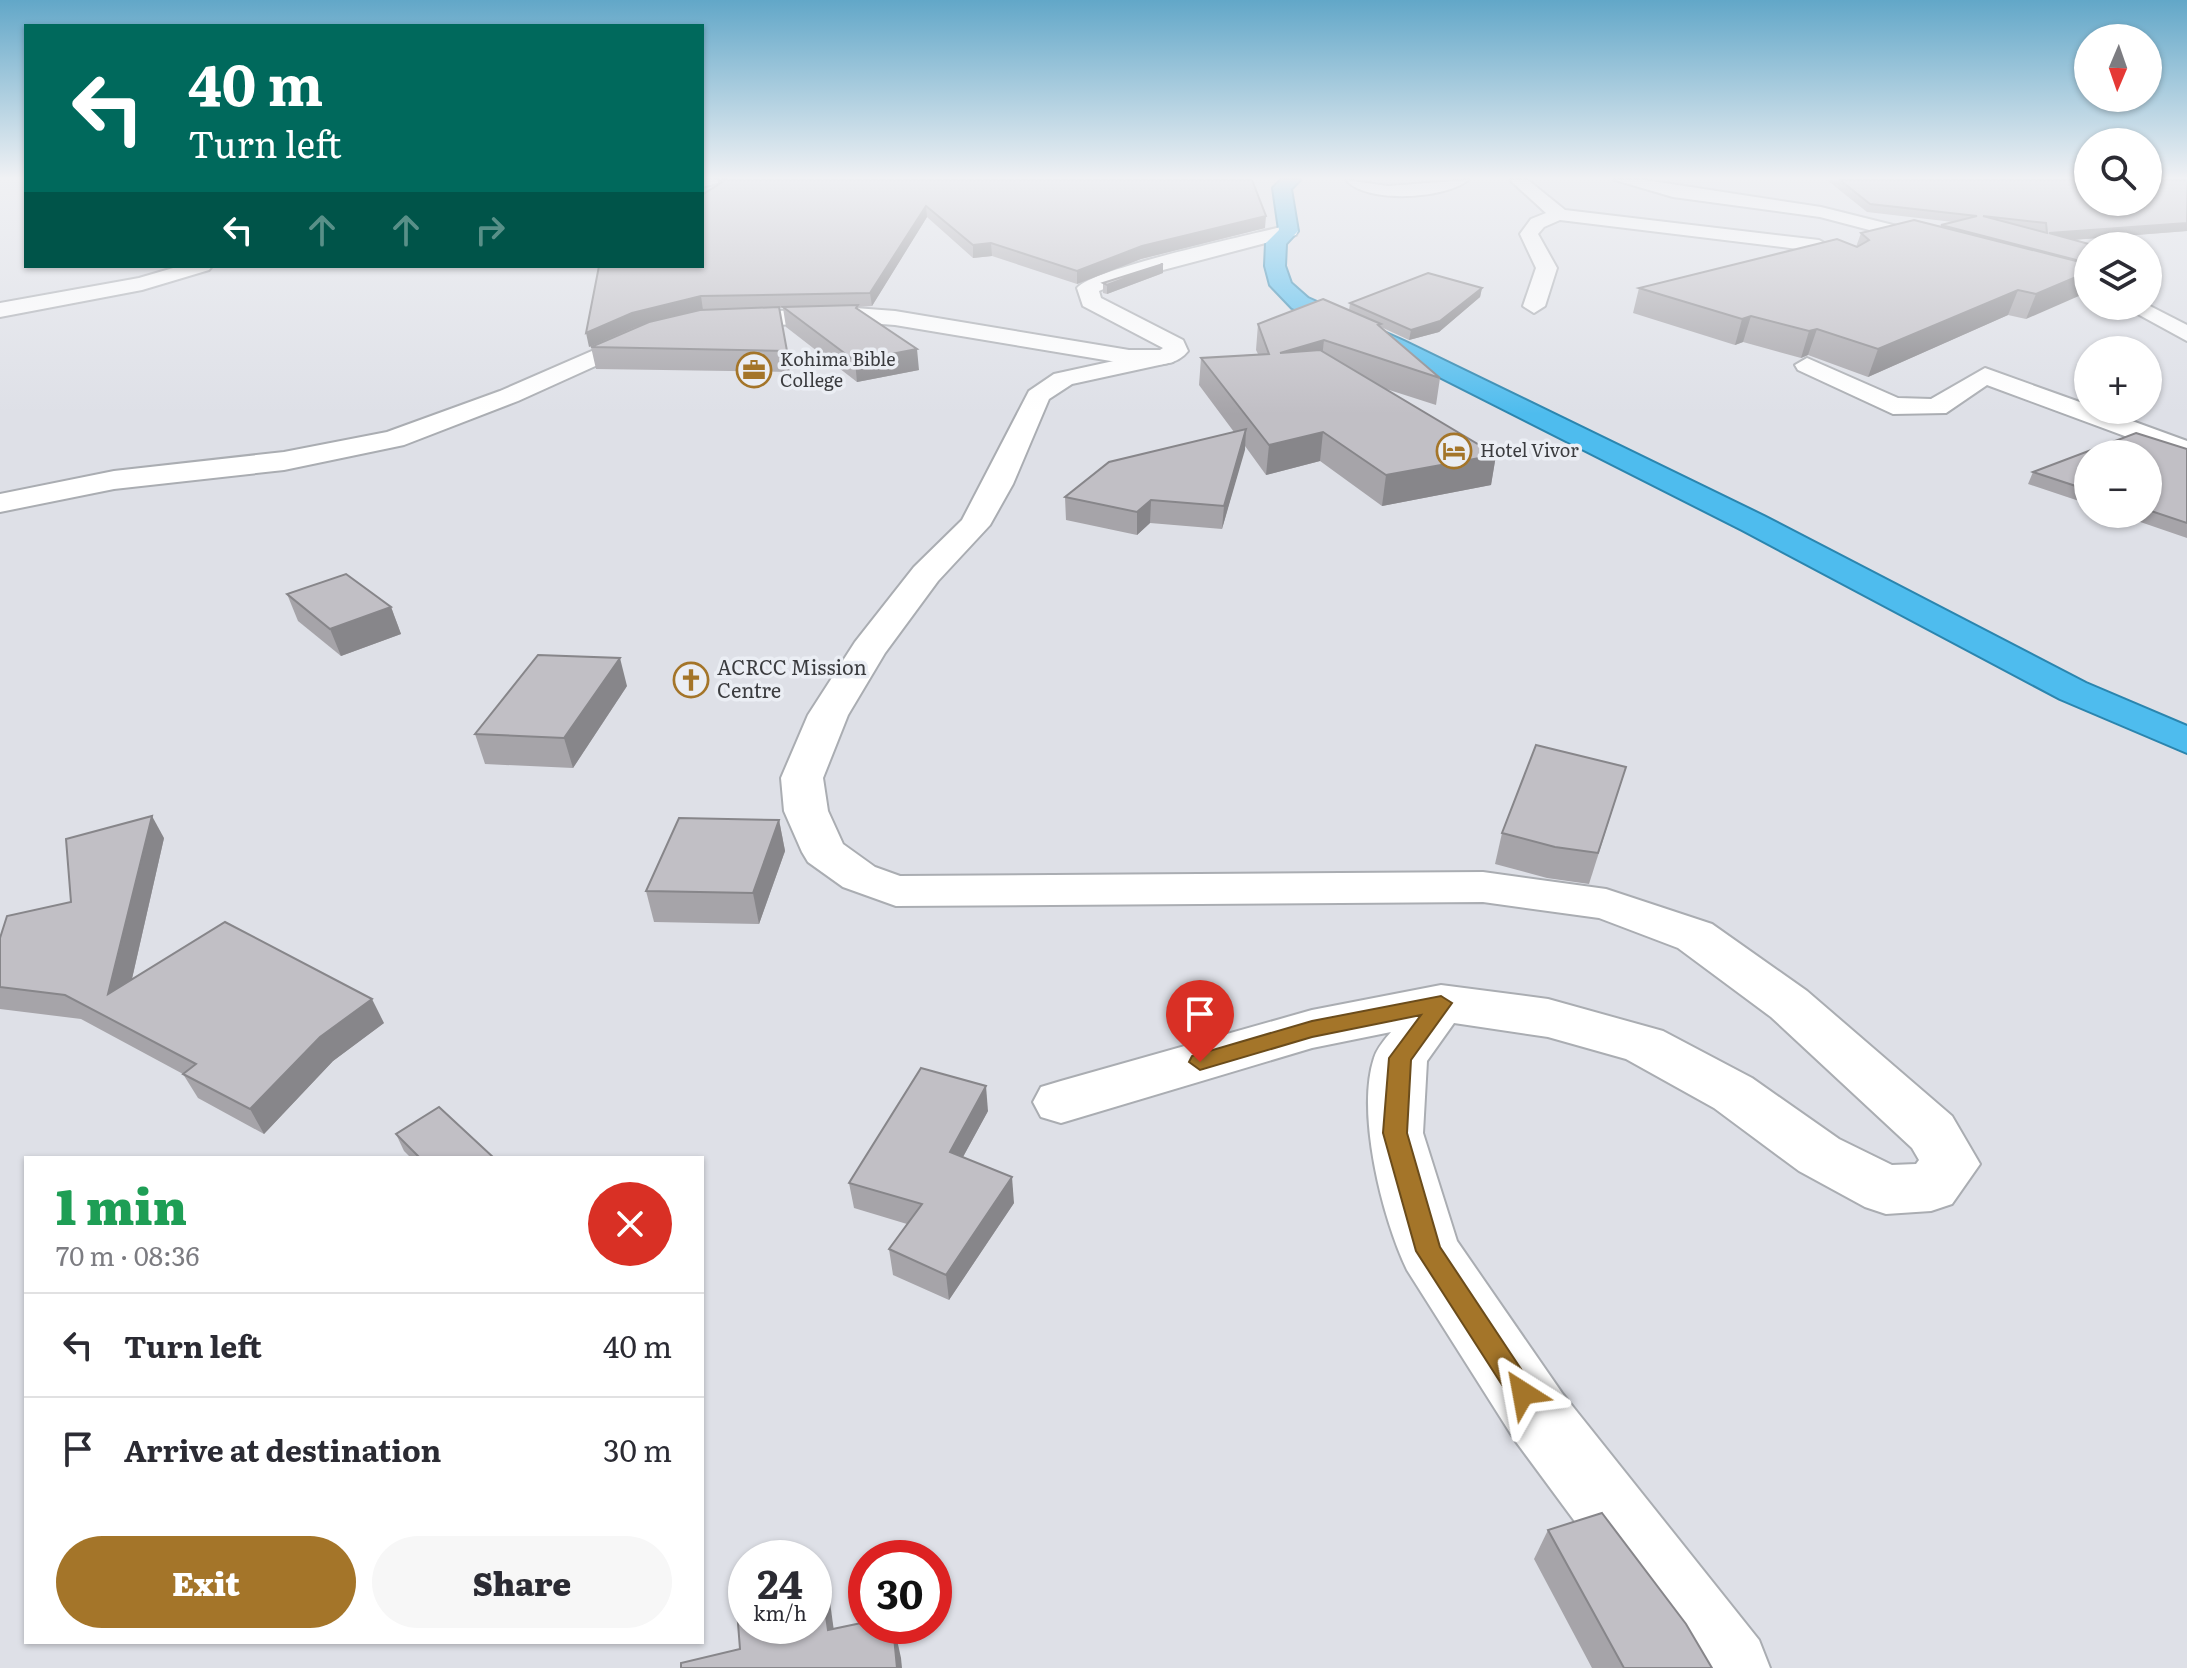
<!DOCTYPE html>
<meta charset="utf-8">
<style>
:root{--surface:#fff;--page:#f7f7f7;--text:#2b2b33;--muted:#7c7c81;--line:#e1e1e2;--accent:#a47529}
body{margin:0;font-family:Literata,serif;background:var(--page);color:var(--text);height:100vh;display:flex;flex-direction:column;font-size:30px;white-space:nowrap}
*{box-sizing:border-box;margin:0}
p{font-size:26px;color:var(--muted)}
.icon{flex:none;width:44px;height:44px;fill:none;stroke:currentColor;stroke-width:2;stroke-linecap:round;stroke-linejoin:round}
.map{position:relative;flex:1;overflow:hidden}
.panel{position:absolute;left:24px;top:1156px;width:680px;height:488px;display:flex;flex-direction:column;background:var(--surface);border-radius:0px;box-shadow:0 2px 6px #0004}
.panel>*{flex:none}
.hud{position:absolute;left:24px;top:24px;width:680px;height:244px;border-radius:0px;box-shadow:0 2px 6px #0004;background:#00695c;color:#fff;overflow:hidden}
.needle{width:52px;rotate:182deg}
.tools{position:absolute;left:2074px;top:24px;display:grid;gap:16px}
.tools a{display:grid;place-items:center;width:88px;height:88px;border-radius:50%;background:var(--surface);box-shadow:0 2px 6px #0004;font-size:40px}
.speed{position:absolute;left:728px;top:1540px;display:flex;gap:16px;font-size:40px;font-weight:700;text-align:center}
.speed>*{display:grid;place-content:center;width:104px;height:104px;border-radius:50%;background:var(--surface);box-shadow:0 2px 6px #0004;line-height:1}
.speed small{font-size:20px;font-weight:400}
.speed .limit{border:12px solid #d22;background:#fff;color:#111}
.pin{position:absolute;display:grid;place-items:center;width:68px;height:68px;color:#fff;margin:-82px -34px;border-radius:50% 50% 50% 0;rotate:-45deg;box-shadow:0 0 8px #0007}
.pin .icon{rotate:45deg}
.me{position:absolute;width:88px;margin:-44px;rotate:326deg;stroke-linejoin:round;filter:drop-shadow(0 0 6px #0008)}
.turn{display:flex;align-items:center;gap:28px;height:168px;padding:0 32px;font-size:36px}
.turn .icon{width:104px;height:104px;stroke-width:2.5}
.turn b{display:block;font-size:56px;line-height:68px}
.lanes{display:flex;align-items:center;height:76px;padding:0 32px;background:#0003;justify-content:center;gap:40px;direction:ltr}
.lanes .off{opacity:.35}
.round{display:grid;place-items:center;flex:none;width:84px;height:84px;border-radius:42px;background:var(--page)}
.head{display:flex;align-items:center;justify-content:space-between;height:136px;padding:0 32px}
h1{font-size:48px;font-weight:800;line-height:60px;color:#1e9e55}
.primary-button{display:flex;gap:16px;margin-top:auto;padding:16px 32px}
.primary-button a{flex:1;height:92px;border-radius:48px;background:var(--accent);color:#fff;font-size:32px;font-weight:800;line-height:92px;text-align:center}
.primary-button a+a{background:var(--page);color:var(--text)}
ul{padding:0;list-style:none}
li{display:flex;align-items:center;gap:24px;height:104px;padding:0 32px;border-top:2px solid var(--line)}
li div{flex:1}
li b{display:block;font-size:30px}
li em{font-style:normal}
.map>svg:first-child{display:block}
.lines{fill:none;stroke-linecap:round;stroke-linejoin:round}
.minor-casing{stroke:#aaadb2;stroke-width:4}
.tertiary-casing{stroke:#aaadb2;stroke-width:4}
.trunk-casing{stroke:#2b85ae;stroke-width:4}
.minor{fill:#fff;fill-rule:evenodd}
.tertiary{fill:#fff;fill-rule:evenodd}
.trunk{fill:#4ebcee;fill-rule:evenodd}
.wall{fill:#a6a4a9}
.shaded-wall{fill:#87868a}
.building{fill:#c1bfc5;stroke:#87868a;stroke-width:2;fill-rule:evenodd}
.route{fill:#a47529;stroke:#6b4c1b;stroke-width:2}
.labels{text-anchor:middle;stroke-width:7;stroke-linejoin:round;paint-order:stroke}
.far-poi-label{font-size:18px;fill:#3b3c3f;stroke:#ebeef4;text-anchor:start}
.poi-label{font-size:20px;fill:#3b3c3f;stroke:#ebeef4;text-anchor:start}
</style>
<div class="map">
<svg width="2187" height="1668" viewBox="0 0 2187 1668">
<rect width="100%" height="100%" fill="#dee0e7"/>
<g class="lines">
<g class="minor-casing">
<g id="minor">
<path d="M1346,180L1388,186L1468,180C1446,199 1366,204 1346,180Z"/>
<path d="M1510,180H1528L1565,210L1819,240L1858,262L1848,268L1814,251L1560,220L1544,227L1538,234L1557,268L1545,306L1534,313L1523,306L1536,268L1520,234L1531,219L1546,213Z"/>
<path d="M1615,180H1645L1821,207L1949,239L1952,243L1942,249L1820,217L1673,197Z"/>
<path d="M2148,305L2187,325V341L2123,306Z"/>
<path d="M1164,350L1176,357L1173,362L1072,384L1049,399L1013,484L990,525L938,581L885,653L848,715L823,778L828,811L843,844L875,867L900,876L1483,872L1606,889L1712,924L1807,991L1952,1116L1980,1164L1952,1204L1931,1211L1886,1214L1865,1207L1799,1171L1714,1108L1626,1059L1548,1037L1454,1023L1427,1061L1423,1133L1457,1241L1562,1393L1759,1640L1770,1668H1683L1514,1439L1407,1270C1382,1218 1356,1113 1374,1058C1377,1048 1385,1039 1391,1032L1312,1048L1061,1123L1041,1117L1033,1102L1041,1087L1061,1081L1312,1010L1441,985L1548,999L1663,1031L1752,1078L1839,1139L1892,1165L1916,1164L1919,1160L1912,1148L1771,1017L1678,948L1599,918L1483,902L896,906L843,887L808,862L802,852L784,811L781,778L808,715L855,642L914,567L962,520L1029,391L1054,374Z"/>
<path d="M1807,358L1898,398L1931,399L1985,368L2088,405V410H2102L2187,441V459L1987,385L1946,413L1893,414L1798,370L1795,365Z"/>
</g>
</g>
<g class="tertiary-casing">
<g id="tertiary">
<path d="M702,180H729L702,187Z"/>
<path d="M1289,225L1298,231L1296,235L1125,280L1099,291L1101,298L1183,340L1188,351C1174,369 1149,364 1129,364L895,325L855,322L722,327L711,320L722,313L855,308L895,311L1129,350H1160L1163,348L1083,306L1077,288C1093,268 1255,234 1289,225Z"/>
<path d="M180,266H212L209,270L142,290L0,317V303L139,278Z"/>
<path d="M647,327L659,334L655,339L518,401L404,445L284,470L114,489L0,512V494L114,471L284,452L387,432L500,391Z"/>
</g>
</g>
<g class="trunk-casing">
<path id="trunk" d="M1281,180H1300L1291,189L1298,231L1286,244L1285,266L1291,283L1308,298L1404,341L1764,516L2086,683L2187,726V753L2060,699L1742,530L1388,351L1292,308L1270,285L1265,266L1266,243L1279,230L1273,188Z"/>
</g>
<use href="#minor" class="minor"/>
<use href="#tertiary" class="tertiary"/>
<use href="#trunk" class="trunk"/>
</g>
<g class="wall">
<path d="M718,180H1252L1265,228L1141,259L1077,284L992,256L973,258L927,217L872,306L858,307V309L919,370L857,382L786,327L783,308H779L790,372L596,369L591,347L642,326L589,347L718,184Z"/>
<path d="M1827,180H2088L2187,231L2074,240L2026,319L2008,315L1868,377L1808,355L1801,358L1743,342L1735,345L1633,313L1639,288L1856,247L1861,233L1941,226V225L1953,222L1867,212Z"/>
<path d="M1163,273L1107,294L1103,293V283Z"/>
<path d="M1482,288L1480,297L1439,332L1409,340L1381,327L1440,378L1436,405L1383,388L1496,455L1491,485L1382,506L1320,461L1266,475L1245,446L1222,529L1150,523L1137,535L1066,520L1065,497L1234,432L1199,385L1201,358L1258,354L1256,350L1258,324L1349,310L1350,303Z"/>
<path d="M2136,433L2187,449V538L2117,514H2148V454H2088V504L2028,484L2033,472Z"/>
<path d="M287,594L391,607L401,634L341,656L298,621Z"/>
<path d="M627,686L573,768L485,764L475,734Z"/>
<path d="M1626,767L1589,884L1547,878L1495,864L1502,833Z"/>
<path d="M779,820L785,851L759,924L654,922L646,891Z"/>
<path d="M164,838L132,979L384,1023L333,1061L264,1134L198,1098L183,1074L81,1019L0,1009V938L71,902Z"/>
<path d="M988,1111L963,1157L1014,1203L949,1300L893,1275L889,1249L907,1224L854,1208L849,1183Z"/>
<path d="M396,1134L494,1158H411L404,1151Z"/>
<path d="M1548,1530L1712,1668H1592L1534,1559Z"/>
</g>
<g class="shaded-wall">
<path d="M926,206L927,217L872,306L870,293Z"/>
<path d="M1266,216L1265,228L1141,259L1077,284V271L1142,246Z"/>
<path d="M2187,223V231L2045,242L2049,233Z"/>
<path d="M991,243L992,256L973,258V245Z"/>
<path d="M1163,264V273L1107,294V285Z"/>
<path d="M2088,272V292L2026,319L2036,294Z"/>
<path d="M1482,288L1480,297L1439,332L1409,340L1411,330Z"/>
<path d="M2018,290L2008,315L1868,377L1878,349Z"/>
<path d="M701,296L703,310L635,327L589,347L586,333L632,313Z"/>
<path d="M1751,316L1743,342L1735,345L1742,319Z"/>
<path d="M1817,329L1808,355L1801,358L1809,331Z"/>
<path d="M1324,340L1321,367L1280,353Z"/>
<path d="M917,349L919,370L857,382L855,361Z"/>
<path d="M1246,429L1245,450L1222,529L1224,506Z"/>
<path d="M1323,432L1320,461L1266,475L1269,445Z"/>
<path d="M1496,455L1491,485L1382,506L1386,475Z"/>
<path d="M1151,500L1150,523L1137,535V512Z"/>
<path d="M391,607L401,634L341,656L330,629Z"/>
<path d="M620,658L627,686L573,768L564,738Z"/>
<path d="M152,816L164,838L123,1018L108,994Z"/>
<path d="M779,820L785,851L759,924L753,893Z"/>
<path d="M372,999L384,1023L333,1061L264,1134L250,1109L320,1037Z"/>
<path d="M986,1086L988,1111L952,1177L950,1152Z"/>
<path d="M1012,1177L1014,1203L949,1300L946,1275Z"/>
<path d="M818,1560L830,1602L839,1668L828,1630Z"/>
<path d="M893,1626H894L901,1658L902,1668H897Z"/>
</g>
<g class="building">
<path d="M720,180H1252L1266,216L1142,246L1077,271L991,243L973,245L926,206L870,293L701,296L632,313L586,333L599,266H702V195L722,182Z"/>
<path d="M1840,180H2088V202H2148V180H2187V223L2049,233L2096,246H2088V263L1941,225L1977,216L1870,204ZM1983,216L2046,223L2047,233Z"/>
<path d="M1914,220L2088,264V272L2036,294L2018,290L1878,349L1817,329L1809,331L1751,316L1742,319L1639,288L1837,239L1857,247L1869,240L1861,233Z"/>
<path d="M1163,264L1107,285L1103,283Z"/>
<path d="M1428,273L1482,288L1440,321L1411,330L1350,303Z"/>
<path d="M1323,299L1381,324L1378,325L1440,378L1324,340L1280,353L1320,350L1496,455L1386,475L1323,432L1269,445L1201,358L1269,354L1258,324Z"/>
<path d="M858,305L856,308L917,349L855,361L783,307Z"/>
<path d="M779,307L787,351L591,347L649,322L700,310Z"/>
<path d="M1246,429L1224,506L1151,500L1137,512L1065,497L1109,462Z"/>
<path d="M2136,433L2187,449V523L2148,510V454H2088V490L2033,472Z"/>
<path d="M346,574L391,607L330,629L287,594Z"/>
<path d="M538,655L620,658L564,738L475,734Z"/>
<path d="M1536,745L1626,767L1598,853L1555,847L1502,833Z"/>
<path d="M152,816L108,994L225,922L372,999L320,1037L250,1109L183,1074L196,1064L65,995L0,987V938L7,916L71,902L66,839Z"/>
<path d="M679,818L779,820L753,893L646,891Z"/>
<path d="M921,1068L986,1086L950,1152L1012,1177L946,1275L889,1249L922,1204L849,1183Z"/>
<path d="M439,1107L494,1158H420L396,1134Z"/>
<path d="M1602,1513L1686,1624L1712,1668H1624L1548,1530Z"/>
<path d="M818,1560L828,1630L866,1622V1626H893L897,1668H681V1663L740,1649L735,1585L746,1582V1626H814V1561Z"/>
</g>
<linearGradient id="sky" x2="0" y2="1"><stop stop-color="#62a7c8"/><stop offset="0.43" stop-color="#f0f1f4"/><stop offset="1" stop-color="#f0f1f4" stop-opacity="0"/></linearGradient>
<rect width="2187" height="414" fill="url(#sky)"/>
<path class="route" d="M1441,996L1452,1003L1411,1060L1407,1133L1440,1247L1537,1393L1533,1402L1523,1406L1513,1402L1416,1251L1383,1133L1389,1058L1421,1015L1312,1037L1200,1070L1189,1062L1192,1056L1312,1021Z"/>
<defs>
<g id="office-ring" transform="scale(1.8)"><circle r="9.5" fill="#ebeef4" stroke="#a47529" stroke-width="1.5"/><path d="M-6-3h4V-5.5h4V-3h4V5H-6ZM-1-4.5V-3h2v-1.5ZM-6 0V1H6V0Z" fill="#a47529"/></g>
<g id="hotel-ring" transform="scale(1.8)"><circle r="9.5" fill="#ebeef4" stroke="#a47529" stroke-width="1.5"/><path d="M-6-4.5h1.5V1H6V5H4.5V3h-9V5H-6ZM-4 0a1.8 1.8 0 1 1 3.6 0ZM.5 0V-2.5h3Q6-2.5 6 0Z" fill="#a47529"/></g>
<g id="church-ring" transform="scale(1.8)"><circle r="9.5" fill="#ebeef4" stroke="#a47529" stroke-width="1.5"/><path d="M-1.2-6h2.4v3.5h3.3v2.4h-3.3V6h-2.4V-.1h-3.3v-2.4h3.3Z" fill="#a47529"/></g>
</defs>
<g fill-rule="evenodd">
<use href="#office-ring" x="754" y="370"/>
<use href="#hotel-ring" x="1454" y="451"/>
<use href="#church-ring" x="691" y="680"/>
</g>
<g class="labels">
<g class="far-poi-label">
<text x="780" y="366">Kohima Bible<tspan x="780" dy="21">College</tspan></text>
<text x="1480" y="457">Hotel Vivor</text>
</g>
<g class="poi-label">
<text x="717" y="675">ACRCC Mission<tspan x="717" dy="23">Centre</tspan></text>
</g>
</g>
</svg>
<div class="tools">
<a><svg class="needle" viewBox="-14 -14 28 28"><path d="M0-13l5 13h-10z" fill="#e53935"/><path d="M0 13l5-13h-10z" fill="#7c7c81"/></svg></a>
<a><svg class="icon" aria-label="search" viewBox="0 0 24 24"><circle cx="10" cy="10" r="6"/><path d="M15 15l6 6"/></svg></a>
<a><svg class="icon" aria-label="layers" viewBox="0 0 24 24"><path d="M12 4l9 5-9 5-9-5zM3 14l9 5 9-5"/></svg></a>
<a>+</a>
<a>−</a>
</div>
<div class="speed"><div>24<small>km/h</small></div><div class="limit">30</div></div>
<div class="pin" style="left:1200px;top:1062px;background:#d93025"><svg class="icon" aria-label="arrive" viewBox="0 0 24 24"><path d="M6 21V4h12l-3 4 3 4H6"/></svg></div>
<svg class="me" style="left:1523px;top:1393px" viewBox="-20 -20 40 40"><path d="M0-17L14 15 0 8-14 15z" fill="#a47529" stroke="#fff" stroke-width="4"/></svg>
<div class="hud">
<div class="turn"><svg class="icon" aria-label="left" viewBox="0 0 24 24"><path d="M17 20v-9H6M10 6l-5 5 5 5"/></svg><div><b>40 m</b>Turn left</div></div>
<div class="lanes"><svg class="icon" aria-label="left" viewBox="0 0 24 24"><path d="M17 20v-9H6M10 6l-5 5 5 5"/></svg><svg class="icon off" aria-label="ahead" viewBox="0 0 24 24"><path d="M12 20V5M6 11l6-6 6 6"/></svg><svg class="icon off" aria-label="ahead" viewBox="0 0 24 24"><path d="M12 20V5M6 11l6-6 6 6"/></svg><svg class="icon off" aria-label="right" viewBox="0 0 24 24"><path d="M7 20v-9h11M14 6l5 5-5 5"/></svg></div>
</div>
<section class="panel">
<div class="head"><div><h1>1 min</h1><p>70 m · 08:36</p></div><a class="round" style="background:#d93025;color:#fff"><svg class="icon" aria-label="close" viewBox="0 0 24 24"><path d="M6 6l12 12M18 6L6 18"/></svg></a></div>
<ul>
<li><svg class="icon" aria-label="left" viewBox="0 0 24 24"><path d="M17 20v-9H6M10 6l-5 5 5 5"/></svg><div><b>Turn left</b></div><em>40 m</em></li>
<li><svg class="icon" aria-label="arrive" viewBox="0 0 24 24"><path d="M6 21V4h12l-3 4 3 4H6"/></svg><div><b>Arrive at destination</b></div><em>30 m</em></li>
</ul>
<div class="primary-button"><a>Exit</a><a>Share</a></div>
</section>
</div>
